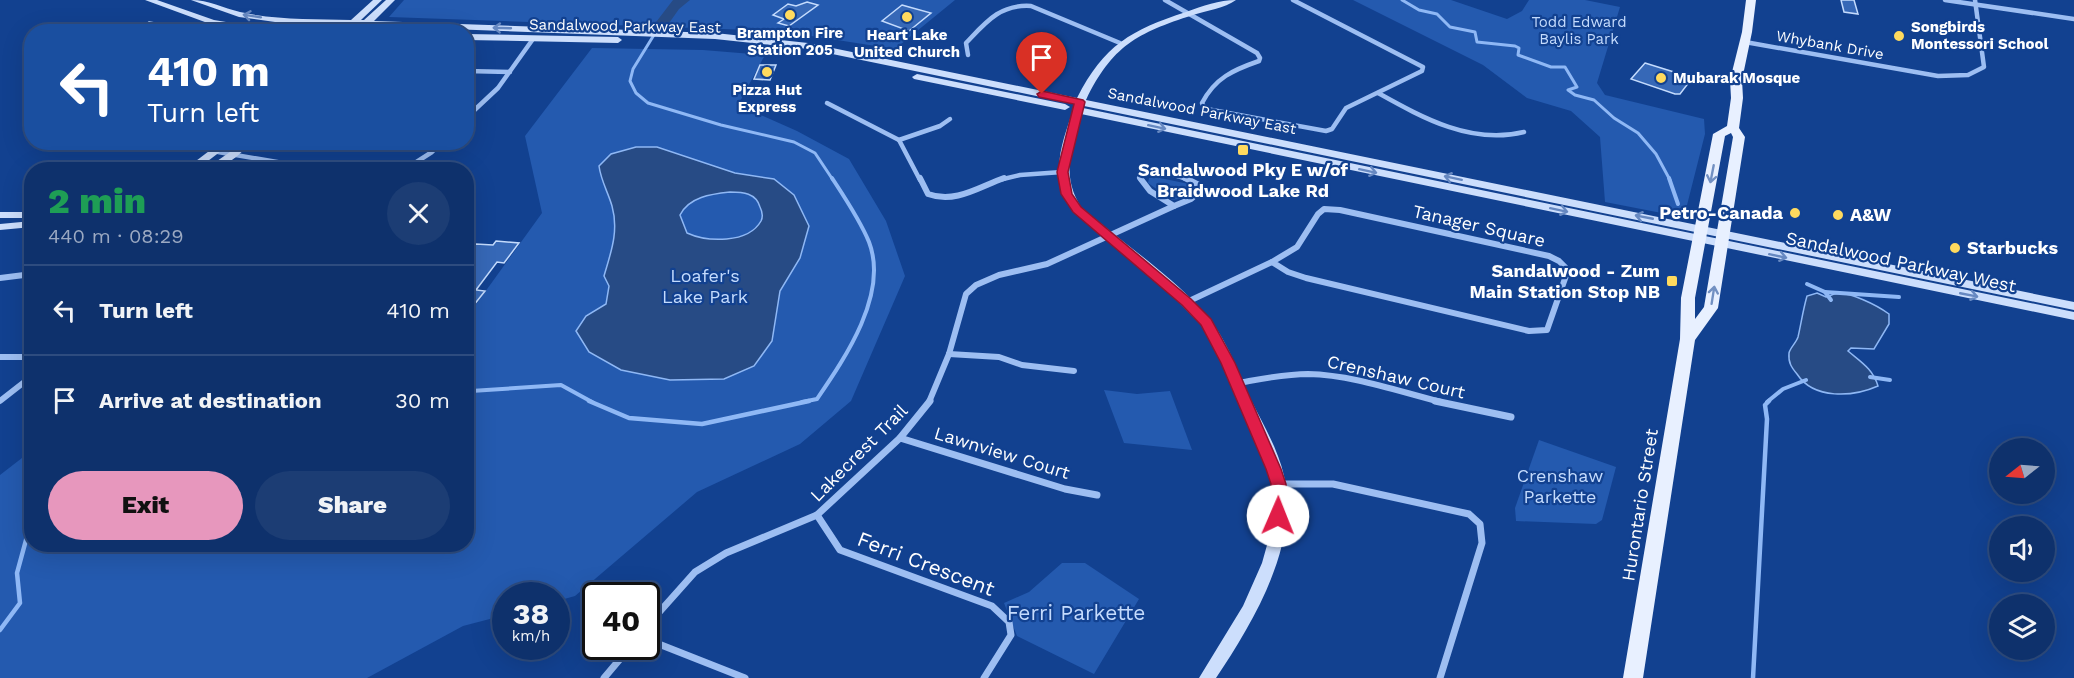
<!DOCTYPE html>
<meta charset="utf-8">
<style>
:root{--surface:#0e316c;--page:#1c3d74;--text:#f1f3f6;--muted:#9ba9c2;--line:#2e4c7f;--accent:#e797bd}
body{margin:0;font-family:"Work Sans",sans-serif;background:var(--page);color:var(--text);height:100vh;display:flex;flex-direction:column;font-size:22px;white-space:nowrap}
*{box-sizing:border-box;margin:0}
p{font-size:20px;color:var(--muted)}
.icon{flex:none;width:33px;height:33px;fill:none;stroke:currentColor;stroke-width:2;stroke-linecap:round;stroke-linejoin:round}
.map{position:relative;flex:1;overflow:hidden}
.side{position:absolute;left:24px;top:162px;width:450px;height:390px;display:flex;flex-direction:column;background:var(--surface);border-radius:24px;box-shadow:0 6px 24px #0002,0 0 0 2px var(--line)}
.side>*{flex:none}
.banner{position:absolute;left:24px;top:24px;width:450px;height:126px;border-radius:24px;box-shadow:0 6px 24px #0002,0 0 0 2px var(--line);background:#1a4fa0;color:#fff;overflow:hidden}
.needle{width:39px;rotate:253deg}
.controls{position:absolute;left:1989px;top:438px;display:grid;gap:12px}
.controls a{display:grid;place-items:center;width:66px;height:66px;border-radius:50%;background:var(--surface);box-shadow:0 6px 24px #0002,0 0 0 2px var(--line);font-size:30px}
.speed{position:absolute;left:492px;top:582px;display:flex;gap:12px;font-size:30px;font-weight:700;text-align:center}
.speed>*{display:grid;place-content:center;width:78px;height:78px;border-radius:50%;background:var(--surface);box-shadow:0 6px 24px #0002,0 0 0 2px var(--line);line-height:1}
.speed small{font-size:15px;font-weight:400}
.speed .limit{border:3px solid #111;border-radius:9px;background:#fff;color:#111}
.pin{position:absolute;display:grid;place-items:center;width:51px;height:51px;color:#fff;margin:-62px -26px;border-radius:50% 50% 50% 0;rotate:-45deg;box-shadow:0 0 6px #0007}
.pin .icon{rotate:45deg}
.me{position:absolute;width:66px;margin:-33px;rotate:1deg;stroke-linejoin:round;filter:drop-shadow(0 0 4px #0008)}
.turn{display:flex;align-items:center;gap:21px;height:126px;padding:0 24px;font-size:27px}
.turn .icon{width:78px;height:78px;stroke-width:2.5}
.turn b{display:block;font-size:42px;line-height:51px}
.round{display:grid;place-items:center;flex:none;width:63px;height:63px;border-radius:32px;background:var(--page)}
.head{display:flex;align-items:center;justify-content:space-between;height:102px;padding:0 24px}
h1{font-size:36px;font-weight:800;line-height:45px;color:#1e9e55}
.action{display:flex;gap:12px;margin-top:auto;padding:12px 24px}
.action a{flex:1;height:69px;border-radius:36px;background:var(--accent);color:#111;font-size:24px;font-weight:800;line-height:69px;text-align:center}
.action a+a{background:var(--page);color:var(--text)}
ul{padding:0;list-style:none}
li{display:flex;align-items:center;gap:18px;height:90px;padding:0 24px;border-top:2px solid var(--line)}
li div{flex:1}
li b{display:block;font-size:22px}
li em{font-style:normal}
.map>svg:first-child{display:block}
.green{fill:#245aaf}
.water{fill:#274b85;stroke:#8fb8f5;stroke-width:1.5;fill-rule:evenodd}
.lines{fill:none;stroke-linecap:round;stroke-linejoin:round}
.stream-far2{stroke:#8fb8f5;stroke-width:3}
.stream-far1{stroke:#8fb8f5;stroke-width:4}
.stream{stroke:#8fb8f5;stroke-width:4.5}
.river{fill:#274b85;fill-rule:evenodd}
.building{fill:#3668b7;stroke:#c4dbfd;stroke-width:1.5}
.street-far2{stroke:#9dbef2;stroke-width:4.5}
.street-far1{stroke:#9dbef2;stroke-width:6}
.street{stroke:#9dbef2;stroke-width:7}
.secondary{fill:#ccdefc;fill-rule:evenodd}
.primary{fill:#e8f0ff;fill-rule:evenodd}
.oneway{stroke:#6688c1}
.oneway2{stroke:#7290c2}
.route{fill:#e11d48;stroke:#92132f;stroke-width:1.5}
.poi-dot{fill:#ffda5e;stroke:#124190;stroke-width:2}
.labels{text-anchor:middle;stroke-width:4.5;stroke-linejoin:round;paint-order:stroke}
.far-park-label{font-size:15px;fill:#c4dbfd;stroke:#124190}
.far-street-label{font-size:15px;fill:#fff;stroke:#124190}
.far-poi-label{font-size:15px;font-weight:bold;fill:#fff;stroke:#124190}
.poi-label{font-size:18px;font-weight:bold;fill:#fff;stroke:#124190;text-anchor:end}
.street-label{font-size:18px;fill:#fff;stroke:#124190}
.park-label{font-size:18px;fill:#c4dbfd;stroke:#124190}
.near-street-label{font-size:21px;fill:#fff;stroke:#124190}
.near-park-label{font-size:21px;fill:#c4dbfd;stroke:#124190}
</style>
<div class="map">
<svg width="2074" height="678" viewBox="0 0 2074 678">
<rect width="100%" height="100%" fill="#124190"/>
<g class="green">
<path d="M404,0H955L895,49L779,31L389,17Z"/>
<path d="M1353,0H1451L1507,19L1522,11L1529,0H1585L1620,7L1597,83L1605,95L1704,119L1705,134L1685,213L1672,215L1605,202L1600,137L1571,111L1527,98L1483,65Z"/>
<path d="M592,48L703,50L765,55L738,105L797,131L849,159L886,221L905,276L851,401L800,444L697,492L575,596L557,601L556,596H506L505,615L463,626L367,678H0V475L31,451L32,544H466L467,317L542,213L525,136Z"/>
<path d="M1155,177L1189,184L1193,186V190L1186,198L1172,200L1148,183L1149,178Z"/>
<path d="M1104,390L1137,394L1170,391L1192,450L1124,443Z"/>
<path d="M1539,440L1616,467L1602,520L1596,524L1516,521L1515,508Z"/>
<path d="M1062,563H1085L1139,599L1094,674L1017,636L1004,603L1029,592Z"/>
</g>
<g class="water">
<path d="M636,147H657L735,173L774,179L794,195L809,226L800,258L780,291L772,341L754,366L724,379L670,380L621,370L589,352L576,331L586,316L606,304L609,286L604,276C611,252 619,231 612,206C608,192 601,181 599,166L611,154ZM730,192C743,192 756,193 760,207C762,211 763,217 761,221C748,244 707,242 687,233L680,215C689,197 711,194 730,192Z"/>
<path d="M1817,293L1826,297C1829,297 1831,295 1834,294C1848,290 1878,306 1889,314V324L1874,349L1851,348L1848,351C1861,362 1873,369 1878,386C1853,397 1814,400 1797,374C1792,368 1788,363 1789,353C1790,348 1796,343 1798,337C1801,324 1803,310 1807,296Z"/>
</g>
<g class="lines">
<g class="stream-far2">
<path d="M1402,0L1419,10L1437,14L1450,27L1475,32L1477,42L1515,46L1519,48L1518,55L1551,67H1565L1577,87L1568,90L1575,95L1594,100L1614,118L1638,133L1656,154L1670,180"/>
<path d="M657,30L633,69L630,81L636,93L648,103L721,125L794,142L815,153L833,180"/>
</g>
<g class="stream-far1">
<path d="M1669,178L1678,204"/>
<path d="M1807,284L1825,292L1831,300"/>
<path d="M1825,292L1899,297"/>
<path d="M1870,377L1890,380"/>
<path d="M466,386L471,391L561,385L592,402"/>
<path d="M802,402L817,399C845,358 889,294 869,242C860,220 845,198 832,178"/>
<path d="M1767,402L1783,389L1806,380"/>
</g>
<g class="stream">
<path d="M589,401L629,418L702,424L809,401"/>
<path d="M0,630L20,603L17,573L32,518"/>
<path d="M1753,678L1767,419L1765,405L1769,401"/>
</g>
<path class="river" d="M673,0H690L679,9L662,33H652L650,30Z"/>
</g>
<g class="building">
<path d="M1841,0H1854L1858,14L1844,12Z"/>
<path d="M807,2L818,5L789,26L778,23L784,19L773,15L788,4L796,6Z"/>
<path d="M902,5L909,7L931,13L909,31L882,21Z"/>
<path d="M149,22L173,26V32H133Z"/>
<path d="M1645,63L1674,72L1693,77L1680,94H1675L1631,79Z"/>
<path d="M760,65H776L770,80L754,79Z"/>
<path d="M496,241L519,243L504,263L497,262L476,290L485,291L466,315V256L476,244L493,245Z"/>
</g>
<g class="lines">
<g class="street-far2">
<path d="M1165,0L1257,53L1260,58L1259,61C1233,70 1215,78 1202,103L1204,107L1212,110L1326,131L1332,129L1346,108L1422,71L1423,67L1293,0"/>
<path d="M1945,0L2074,19"/>
<path d="M1745,42L1938,76L1968,75L1984,67L1975,0"/>
<path d="M968,55L966,43C986,22 1000,4 1031,6L1120,43"/>
<path d="M466,71L510,72"/>
<path d="M1378,93C1423,118 1471,145 1524,132"/>
<path d="M827,103L899,140L920,180"/>
<path d="M466,118L498,88L533,39"/>
<path d="M899,140L940,126L950,119"/>
<path d="M218,152L324,170"/>
<path d="M404,170L432,152L442,142"/>
<path d="M999,180L1020,175L1062,172"/>
<path d="M1141,180L1140,178C1153,168 1174,174 1189,180"/>
</g>
<g class="street-far1">
<path d="M920,178L928,194C955,204 979,187 1004,178"/>
<path d="M1140,178L1150,191L1174,206L1191,199L1200,191L1199,185L1185,178"/>
<path d="M1324,209L1340,210L1549,256L1559,261L1568,270L1547,330L1529,331L1306,278L1288,272L1272,262L1297,247L1318,214Z"/>
<path d="M0,278L32,274"/>
<path d="M1187,302L1272,262"/>
<path d="M949,354L999,357L1022,365L1074,371"/>
<path d="M0,357H32"/>
<path d="M1238,383C1261,379 1284,374 1308,374C1353,375 1397,391 1441,402"/>
<path d="M0,401L32,376"/>
<path d="M929,402L949,354L966,294L976,285L999,275L1047,264L1174,206"/>
</g>
<g class="street">
<path d="M1435,401L1511,417"/>
<path d="M900,438L1065,489L1097,495"/>
<path d="M1279,484H1333L1469,514L1480,524L1482,543L1440,678"/>
<path d="M817,515L840,550L992,606L1009,622L1011,635L984,678"/>
<path d="M646,627L695,572L726,553L817,515L900,438L930,401"/>
<path d="M646,639L745,678"/>
<path d="M604,678L631,646"/>
</g>
<g class="secondary">
<path d="M145,0H157L214,20L285,32H260L213,25Z"/>
<path d="M191,0C209,0 223,8 240,12C276,20 314,19 351,20L373,0H382L361,20H364L386,0H395L374,21L715,33L808,43L1077,98C1104,45 1131,30 1186,12C1203,6 1219,0 1236,0C1225,8 1206,11 1193,15C1137,33 1112,46 1086,100L2074,302V310L1084,106L1083,108L2074,312V320L1081,114C1071,147 1061,175 1081,207C1121,242 1166,271 1202,310C1225,335 1236,367 1250,398C1262,423 1278,448 1284,476C1300,545 1252,624 1216,678H1199L1243,606L1262,563L1269,538L1272,512L1271,476L1258,441L1223,364L1201,325L1165,288L1073,211C1048,173 1062,144 1075,104L808,49L715,39L368,26L362,30L359,29V25H355L349,32H339L346,25L282,23L239,17Z"/>
<path d="M466,34L618,37L622,40L618,43L466,40Z"/>
<path d="M917,74L1065,104L1070,107L1065,110L914,79L912,77Z"/>
<path d="M221,142H233L196,170H184Z"/>
<path d="M240,142H251C238,157 223,170 204,170L230,152Z"/>
<rect x="0" y="212" width="32" height="6"/>
<path d="M32,221V227L0,230V224Z"/>
</g>
<path class="primary" d="M1746,0H1756L1752,32L1742,80L1743,98L1739,128L1745,137L1718,308L1695,340L1643,678H1623L1680,339L1681,298L1713,134L1727,126L1731,98L1730,80L1742,32ZM1731,133L1733,137L1704,307L1695,319V298L1725,136Z"/>
</g>
<defs><path id="oneway-shaft" d="M-6 0H5M1.5-3L5.5 0L1.5 3" fill="none" stroke-width="1.6" stroke-linecap="round" stroke-linejoin="round" transform="scale(1.5)"/></defs>
<g class="oneway">
<use href="#oneway-shaft" transform="translate(252 16) rotate(-171)"/>
<use href="#oneway-shaft" transform="translate(502 28) rotate(-178)"/>
<use href="#oneway-shaft" transform="translate(1157 127) rotate(12)"/>
<use href="#oneway-shaft" transform="translate(1368 171) rotate(12)"/>
<use href="#oneway-shaft" transform="translate(1453 178) rotate(-168)"/>
<use href="#oneway-shaft" transform="translate(1559 210) rotate(12)"/>
<use href="#oneway-shaft" transform="translate(1644 217) rotate(-169)"/>
<use href="#oneway-shaft" transform="translate(1778 256) rotate(12)"/>
<use href="#oneway-shaft" transform="translate(1969 295) rotate(11)"/>
</g>
<g class="oneway2">
<use href="#oneway-shaft" transform="translate(1712 174) rotate(101)"/>
<use href="#oneway-shaft" transform="translate(1713 295) rotate(-81)"/>
</g>
<path class="route" d="M1042,91L1083,100L1085,102L1068,172L1072,194L1081,207L1191,299L1211,319L1235,363L1281,469L1286,484V516L1284,521L1278,523L1272,521L1270,516L1271,484L1266,469L1221,363L1201,325L1182,305L1073,212L1061,194L1057,172L1074,104L1039,97L1037,94Z"/>
<g class="poi-dot">
<circle cx="790" cy="15" r="6"/>
<circle cx="907" cy="17" r="6"/>
<circle cx="1899" cy="36" r="6"/>
<circle cx="767" cy="72" r="6"/>
<circle cx="1661" cy="78" r="6"/>
<rect x="1237" y="144" width="12" height="12" rx="3"/>
<circle cx="1795" cy="213" r="6"/>
<circle cx="1838" cy="215" r="6"/>
<circle cx="1955" cy="248" r="6"/>
<rect x="1666" y="275" width="12" height="12" rx="3"/>
</g>
<g class="labels">
<g class="far-park-label">
<text x="1579" y="27">Todd Edward<tspan x="1579" dy="17">Baylis Park</tspan></text>
</g>
<g class="far-street-label">
<text transform="translate(625 26) rotate(1)" y="5">Sandalwood Parkway East</text>
<text transform="translate(1830 45) rotate(10)" y="5">Whybank Drive</text>
<text transform="translate(1202 111) rotate(11)" y="5">Sandalwood Parkway East</text>
</g>
<g class="far-poi-label">
<text x="1911" y="32" text-anchor="start">Songbirds<tspan x="1911" dy="17">Montessori School</tspan></text>
<text x="790" y="38">Brampton Fire<tspan x="790" dy="17">Station 205</tspan></text>
<text x="907" y="40">Heart Lake<tspan x="907" dy="17">United Church</tspan></text>
<text x="1673" y="83" text-anchor="start">Mubarak Mosque</text>
<text x="767" y="95">Pizza Hut<tspan x="767" dy="17">Express</tspan></text>
</g>
<g class="poi-label">
<text x="1243" y="176" text-anchor="middle">Sandalwood Pky E w/of<tspan x="1243" dy="21">Braidwood Lake Rd</tspan></text>
<text x="1783" y="219">Petro-Canada</text>
<text x="1850" y="221" text-anchor="start">A&amp;W</text>
<text x="1967" y="254" text-anchor="start">Starbucks</text>
<text x="1660" y="277">Sandalwood - Zum<tspan x="1660" dy="21">Main Station Stop NB</tspan></text>
</g>
<g class="street-label">
<text transform="translate(1479 226) rotate(13)" y="6">Tanager Square</text>
<text transform="translate(1901 262) rotate(12)" y="6">Sandalwood Parkway West</text>
<text transform="translate(1396 377) rotate(13)" y="6">Crenshaw Court</text>
<text transform="translate(859 453) rotate(-45)" y="6">Lakecrest Trail</text>
<text transform="translate(1002 453) rotate(17)" y="6">Lawnview Court</text>
<text transform="translate(1640 505) rotate(-81)" y="6">Hurontario Street</text>
</g>
<g class="park-label">
<text x="705" y="282">Loafer's<tspan x="705" dy="21">Lake Park</tspan></text>
<text x="1560" y="482">Crenshaw<tspan x="1560" dy="21">Parkette</tspan></text>
</g>
<g class="near-street-label">
<text transform="translate(926 564) rotate(21)" y="7">Ferri Crescent</text>
</g>
<g class="near-park-label">
<text x="1076" y="620">Ferri Parkette</text>
</g>
</g>
</svg>
<div class="controls">
<a><svg class="needle" viewBox="-14 -14 28 28"><path d="M0-13l5 13h-10z" fill="#e53935"/><path d="M0 13l5-13h-10z" fill="#9ba9c2"/></svg></a>
<a><svg class="icon" aria-label="sound" viewBox="0 0 24 24"><path d="M4 9h4l5-4v14l-5-4H4zM17 9q2 3 0 6"/></svg></a>
<a><svg class="icon" aria-label="layers" viewBox="0 0 24 24"><path d="M12 4l9 5-9 5-9-5zM3 14l9 5 9-5"/></svg></a>
</div>
<div class="speed"><div>38<small>km/h</small></div><div class="limit">40</div></div>
<div class="pin" style="left:1042px;top:94px;background:#d93025"><svg class="icon" aria-label="arrive" viewBox="0 0 24 24"><path d="M6 21V4h12l-3 4 3 4H6"/></svg></div>
<svg class="me" style="left:1278px;top:516px" viewBox="-20 -20 40 40"><circle r="19" fill="#fff"/><path d="M0-13L10 11 0 6-10 11z" fill="#e11d48"/></svg>
<div class="banner">
<div class="turn"><svg class="icon" aria-label="left" viewBox="0 0 24 24"><path d="M17 20v-9H6M10 6l-5 5 5 5"/></svg><div><b>410 m</b>Turn left</div></div>
</div>
<section class="side">
<div class="head"><div><h1>2 min</h1><p>440 m · 08:29</p></div><a class="round"><svg class="icon" aria-label="close" viewBox="0 0 24 24"><path d="M6 6l12 12M18 6L6 18"/></svg></a></div>
<ul>
<li><svg class="icon" aria-label="left" viewBox="0 0 24 24"><path d="M17 20v-9H6M10 6l-5 5 5 5"/></svg><div><b>Turn left</b></div><em>410 m</em></li>
<li><svg class="icon" aria-label="arrive" viewBox="0 0 24 24"><path d="M6 21V4h12l-3 4 3 4H6"/></svg><div><b>Arrive at destination</b></div><em>30 m</em></li>
</ul>
<div class="action"><a>Exit</a><a>Share</a></div>
</section>
</div>
